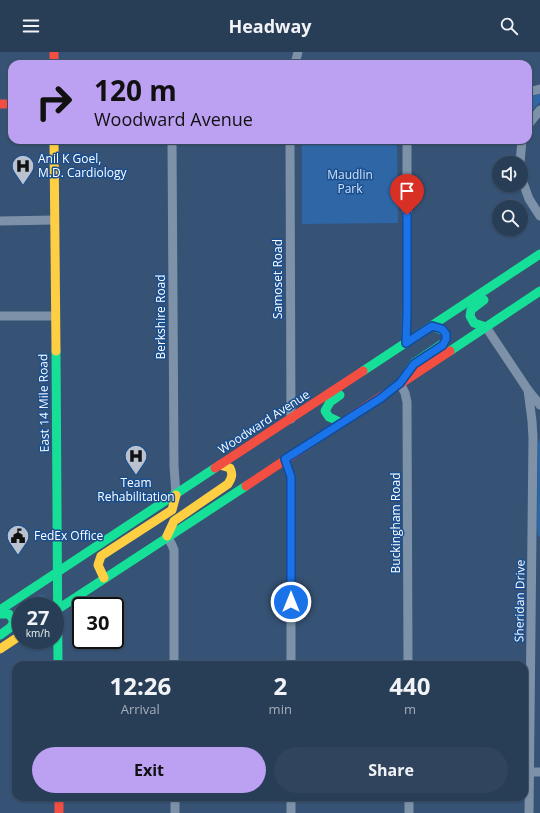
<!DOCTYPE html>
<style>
:root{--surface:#283e57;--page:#30455d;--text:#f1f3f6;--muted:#a5aeba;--line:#44576d;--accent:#bca0f2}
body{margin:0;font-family:"Open Sans",sans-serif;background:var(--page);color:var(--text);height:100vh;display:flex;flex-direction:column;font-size:15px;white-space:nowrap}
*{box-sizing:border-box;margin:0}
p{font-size:13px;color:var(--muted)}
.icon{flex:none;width:22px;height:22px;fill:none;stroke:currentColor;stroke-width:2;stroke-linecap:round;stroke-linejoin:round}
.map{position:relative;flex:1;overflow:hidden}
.panel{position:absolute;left:12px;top:609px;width:516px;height:140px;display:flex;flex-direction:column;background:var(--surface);border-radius:12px;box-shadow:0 1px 3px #0004,0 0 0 1px var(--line)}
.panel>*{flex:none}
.hud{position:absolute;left:8px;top:8px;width:524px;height:84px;border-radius:12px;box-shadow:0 1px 3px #0004,0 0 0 1px var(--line);background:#bca0f2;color:#111;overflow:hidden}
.buttons{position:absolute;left:492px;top:104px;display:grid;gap:8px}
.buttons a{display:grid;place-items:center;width:36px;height:36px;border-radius:50%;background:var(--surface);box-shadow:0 1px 3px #0004,0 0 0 1px var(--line);font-size:20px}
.speed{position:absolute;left:12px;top:545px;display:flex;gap:8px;font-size:20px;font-weight:700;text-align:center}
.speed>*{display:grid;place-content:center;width:52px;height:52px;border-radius:50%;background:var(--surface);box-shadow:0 1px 3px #0004,0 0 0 1px var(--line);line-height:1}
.speed small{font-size:10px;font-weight:400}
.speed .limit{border:2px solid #111;border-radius:6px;background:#fff;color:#111}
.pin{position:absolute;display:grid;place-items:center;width:34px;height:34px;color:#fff;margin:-41px -17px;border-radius:50% 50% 50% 0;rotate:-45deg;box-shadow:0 0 4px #0007}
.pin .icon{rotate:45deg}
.me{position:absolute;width:44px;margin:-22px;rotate:0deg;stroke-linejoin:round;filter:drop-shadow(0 0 3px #0008)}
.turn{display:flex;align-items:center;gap:14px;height:84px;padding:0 20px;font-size:18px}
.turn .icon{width:52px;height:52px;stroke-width:2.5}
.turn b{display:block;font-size:28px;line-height:34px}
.eta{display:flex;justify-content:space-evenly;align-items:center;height:68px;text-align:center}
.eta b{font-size:24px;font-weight:700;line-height:28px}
.cta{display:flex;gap:8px;margin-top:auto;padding:8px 20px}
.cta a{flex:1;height:46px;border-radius:24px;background:var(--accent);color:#111;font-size:16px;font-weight:700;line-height:46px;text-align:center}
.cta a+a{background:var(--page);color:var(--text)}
header{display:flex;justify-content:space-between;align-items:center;height:52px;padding:0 20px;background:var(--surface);font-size:18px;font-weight:700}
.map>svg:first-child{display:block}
.green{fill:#2f66a5}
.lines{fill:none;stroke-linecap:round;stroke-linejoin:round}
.street{stroke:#7d92a8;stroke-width:9}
.fast{stroke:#16e098;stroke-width:9}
.slow{stroke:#ffcf43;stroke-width:9}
.jam{stroke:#f24e42;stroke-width:9}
.route-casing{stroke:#114b97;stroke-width:10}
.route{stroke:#1a73e8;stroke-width:7}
.labels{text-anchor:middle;stroke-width:3;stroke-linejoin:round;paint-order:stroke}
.poi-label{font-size:12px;fill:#fff;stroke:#1b4f8f;text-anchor:start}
.park-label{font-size:12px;fill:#cfe3fa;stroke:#1b4f8f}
.street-label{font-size:12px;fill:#fff;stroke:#1b4f8f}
</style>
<header><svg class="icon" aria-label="menu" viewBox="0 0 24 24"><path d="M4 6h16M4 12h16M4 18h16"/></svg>Headway<svg class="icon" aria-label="search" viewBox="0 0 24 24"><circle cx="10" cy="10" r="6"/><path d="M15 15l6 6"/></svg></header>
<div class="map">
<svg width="540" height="761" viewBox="0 0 540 761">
<rect width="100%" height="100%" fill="#365274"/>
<g class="green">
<path d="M540,42V50L528,63V45Z"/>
<path d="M302,88H397L398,171L302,172Z"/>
<path d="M540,386V485L538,484L537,478L538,391Z"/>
<path d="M43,543L47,547L46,554H23L38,544Z"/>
</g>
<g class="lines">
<g class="street">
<path d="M295,12L298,0"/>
<path d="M528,40L540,37"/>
<path d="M528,73L540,58"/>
<path d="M172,88L174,414L176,443"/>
<path d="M290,88L291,367"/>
<path d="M520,111L522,88"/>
<path d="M521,125L529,147L540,164"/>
<path d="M0,169L54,168"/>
<path d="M0,264H55"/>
<path d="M486,275L528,338L540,353"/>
<path d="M406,291L407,209V88"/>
<path d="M400,331L405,341L407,350L408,613"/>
<path d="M528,338L532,369L533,386L529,761"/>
<path d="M285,407L291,425V613"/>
<path d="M167,484L172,493L174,498V613"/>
<path d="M524,720H540"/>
<path d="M175,745V761"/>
<path d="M291,745V761"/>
<path d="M409,745V761"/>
</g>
<g class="fast">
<path d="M484,248L471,258L470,264L474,271L486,275"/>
<path d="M56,299L58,613"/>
<path d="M450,299L540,239"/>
<path d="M363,319L540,202"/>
<path d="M403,327L414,311L445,290L446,284L444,279L432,274"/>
<path d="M340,343L330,350L325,359L329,365L342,371"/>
<path d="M0,558L215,416"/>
<path d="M55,559L246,434"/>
<path d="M0,562H9L14,569L11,575L0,583"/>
</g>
<g class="slow">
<path d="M54,88L56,299"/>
<path d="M167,484L174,469L228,432C232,426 233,422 230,416L220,413"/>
<path d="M104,526L98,513L101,504L172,458L176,443"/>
<path d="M0,597L21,583"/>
</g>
<g class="jam">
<path d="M54,0V12"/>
<path d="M0,52H12"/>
<path d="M215,416L363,319"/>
<path d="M246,434L450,299"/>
<path d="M59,745V761"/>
</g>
</g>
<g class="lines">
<g class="route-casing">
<path id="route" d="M291,550V425L285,407L381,346L400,331L414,312L443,293L446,287V282L442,277L432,274L406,291L407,260V163"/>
</g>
<use href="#route" class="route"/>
</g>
<defs>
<g id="hospital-pin" transform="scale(1.15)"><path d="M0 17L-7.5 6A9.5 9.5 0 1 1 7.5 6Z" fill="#b9c2ce" stroke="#1b4f8f"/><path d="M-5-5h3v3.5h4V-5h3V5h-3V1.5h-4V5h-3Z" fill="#111"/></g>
<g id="civic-pin" transform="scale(1.15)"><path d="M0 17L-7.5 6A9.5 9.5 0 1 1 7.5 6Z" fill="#b9c2ce" stroke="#1b4f8f"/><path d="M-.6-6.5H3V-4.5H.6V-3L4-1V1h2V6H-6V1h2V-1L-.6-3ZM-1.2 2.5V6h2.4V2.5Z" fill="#111"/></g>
</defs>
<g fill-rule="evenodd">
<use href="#hospital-pin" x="23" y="114"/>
<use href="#hospital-pin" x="136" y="404"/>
<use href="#civic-pin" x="18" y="484"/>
</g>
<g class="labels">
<g class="poi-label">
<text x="38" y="111">Anil K Goel,<tspan x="38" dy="14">M.D. Cardiology</tspan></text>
<text x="136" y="435" text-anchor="middle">Team<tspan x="136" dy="14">Rehabilitation</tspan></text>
<text x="34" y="488">FedEx Office</text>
</g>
<g class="park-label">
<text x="350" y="127">Maudlin<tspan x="350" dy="14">Park</tspan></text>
</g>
<g class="street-label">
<text transform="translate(278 227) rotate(-90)" y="4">Samoset Road</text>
<text transform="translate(161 265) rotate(-90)" y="4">Berkshire Road</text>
<text transform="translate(44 351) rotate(-91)" y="4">East 14 Mile Road</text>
<text transform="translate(264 370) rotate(-33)" y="4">Woodward Avenue</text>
<text transform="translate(396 471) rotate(-90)" y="4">Buckingham Road</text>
<text transform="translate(520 549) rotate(-89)" y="4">Sheridan Drive</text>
</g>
</g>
</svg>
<div class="buttons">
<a><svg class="icon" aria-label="sound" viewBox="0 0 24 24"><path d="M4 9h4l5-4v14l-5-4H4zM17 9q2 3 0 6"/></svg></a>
<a><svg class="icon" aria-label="search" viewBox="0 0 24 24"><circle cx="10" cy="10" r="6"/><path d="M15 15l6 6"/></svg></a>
</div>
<div class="speed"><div>27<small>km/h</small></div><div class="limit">30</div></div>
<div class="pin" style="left:407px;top:163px;background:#d93025"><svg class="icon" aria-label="arrive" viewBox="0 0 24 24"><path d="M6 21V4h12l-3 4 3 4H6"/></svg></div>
<svg class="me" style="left:291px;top:550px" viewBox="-20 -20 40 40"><circle r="17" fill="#1a73e8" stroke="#fff" stroke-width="3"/><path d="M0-11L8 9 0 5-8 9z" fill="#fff"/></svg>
<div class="hud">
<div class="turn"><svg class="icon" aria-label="right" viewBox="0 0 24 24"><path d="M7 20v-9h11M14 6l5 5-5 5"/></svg><div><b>120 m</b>Woodward Avenue</div></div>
</div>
<section class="panel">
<div class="eta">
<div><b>12:26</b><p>Arrival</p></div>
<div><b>2</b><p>min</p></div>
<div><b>440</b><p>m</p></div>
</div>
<div class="cta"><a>Exit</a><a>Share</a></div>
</section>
</div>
